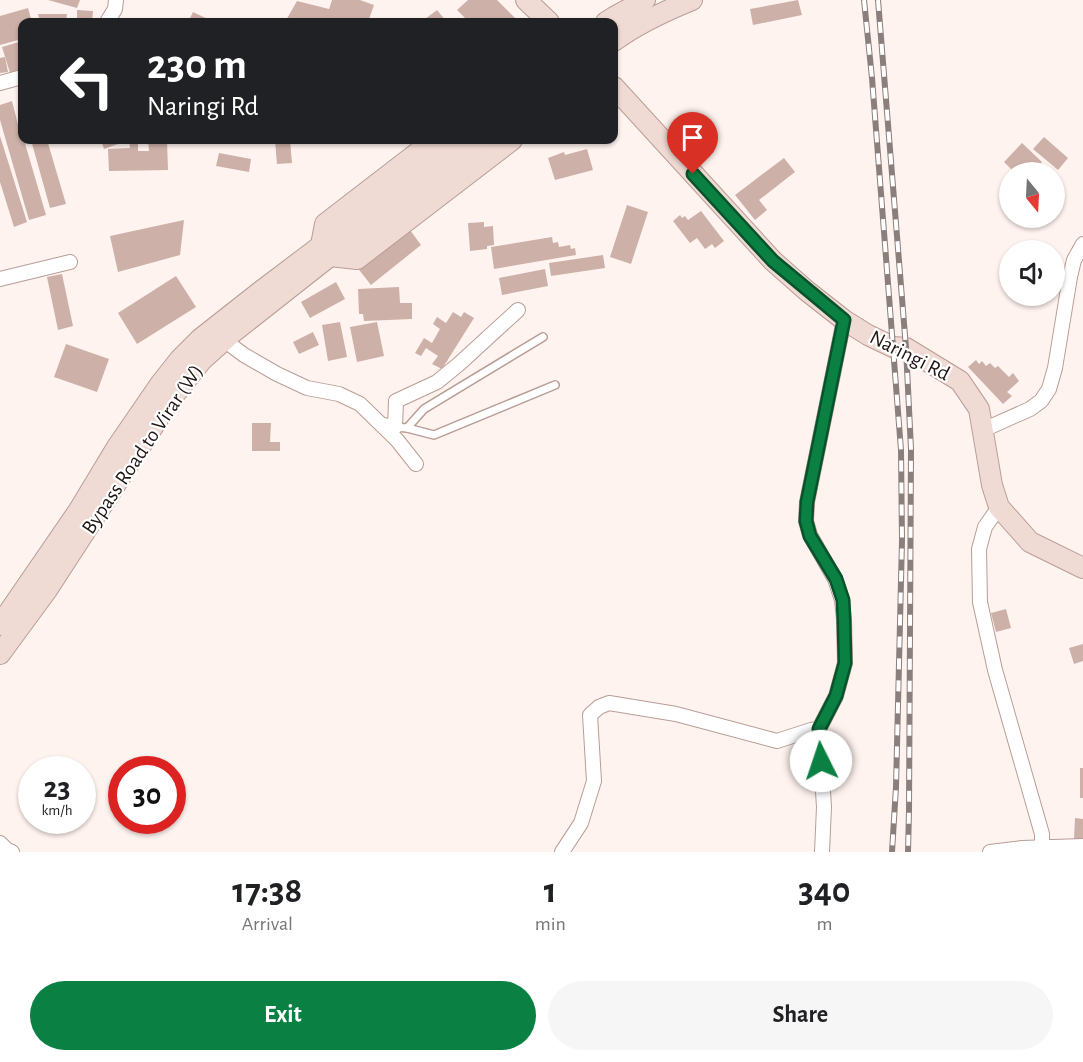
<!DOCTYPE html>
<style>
:root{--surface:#fff;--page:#f6f6f6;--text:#202124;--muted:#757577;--accent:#0b8043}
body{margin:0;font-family:"Alegreya Sans",sans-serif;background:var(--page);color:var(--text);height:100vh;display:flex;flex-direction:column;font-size:22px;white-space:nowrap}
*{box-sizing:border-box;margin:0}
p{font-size:20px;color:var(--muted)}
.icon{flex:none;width:33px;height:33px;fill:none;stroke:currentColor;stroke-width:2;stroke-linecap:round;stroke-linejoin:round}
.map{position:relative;height:852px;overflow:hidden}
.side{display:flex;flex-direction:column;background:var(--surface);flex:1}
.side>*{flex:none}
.guide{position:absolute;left:18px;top:18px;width:600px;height:126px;border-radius:12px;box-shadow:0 2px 4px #0004;background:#202124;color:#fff;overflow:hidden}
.needle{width:39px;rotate:162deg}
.controls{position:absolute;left:999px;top:162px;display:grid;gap:12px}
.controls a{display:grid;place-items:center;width:66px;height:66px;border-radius:50%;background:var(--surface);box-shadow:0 2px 4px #0004;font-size:30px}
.speed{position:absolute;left:18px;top:756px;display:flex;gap:12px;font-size:30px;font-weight:700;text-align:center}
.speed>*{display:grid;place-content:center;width:78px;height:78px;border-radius:50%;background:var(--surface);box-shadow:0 2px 4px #0004;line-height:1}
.speed small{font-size:15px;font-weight:400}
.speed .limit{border:9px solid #d22;background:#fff;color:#111}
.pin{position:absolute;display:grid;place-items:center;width:51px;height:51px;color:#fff;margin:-62px -26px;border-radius:50% 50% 50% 0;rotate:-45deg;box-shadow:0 0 6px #0007}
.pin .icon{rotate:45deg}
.me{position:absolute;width:66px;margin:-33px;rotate:356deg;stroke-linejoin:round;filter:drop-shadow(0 0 4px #0008)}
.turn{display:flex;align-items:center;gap:21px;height:126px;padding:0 30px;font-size:27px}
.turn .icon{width:78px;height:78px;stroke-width:2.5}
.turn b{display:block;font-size:42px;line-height:51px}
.eta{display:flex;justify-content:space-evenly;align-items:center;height:102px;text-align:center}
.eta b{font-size:36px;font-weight:600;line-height:42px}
.action{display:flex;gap:12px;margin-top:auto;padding:12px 30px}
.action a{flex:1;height:69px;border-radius:36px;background:var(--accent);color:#fff;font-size:24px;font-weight:600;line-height:69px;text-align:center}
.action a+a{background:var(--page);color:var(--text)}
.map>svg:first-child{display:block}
.building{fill:#cdb0a8}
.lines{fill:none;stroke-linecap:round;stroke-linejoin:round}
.lane-casing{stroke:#b99d95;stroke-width:10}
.street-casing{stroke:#b99d95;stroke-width:16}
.secondary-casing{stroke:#b99d95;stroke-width:22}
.lane{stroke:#fff;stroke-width:7}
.street{stroke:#fff;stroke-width:14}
.secondary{stroke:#f0dad4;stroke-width:20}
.rail-casing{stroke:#8a7f7c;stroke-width:6}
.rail{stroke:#fff;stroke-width:4;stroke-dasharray:11;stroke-linecap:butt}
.route-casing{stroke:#07532c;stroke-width:15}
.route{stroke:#0b8043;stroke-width:10}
.labels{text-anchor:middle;stroke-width:4.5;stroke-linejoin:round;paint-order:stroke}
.street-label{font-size:21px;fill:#1f1512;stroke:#fff}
</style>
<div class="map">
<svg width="1083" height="852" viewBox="0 0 1083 852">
<rect width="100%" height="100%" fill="#fff3ef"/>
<g class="building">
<path d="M48,0H80L77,8Z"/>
<path d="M332,0H360L374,5L368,22H285L297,1L329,9Z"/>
<path d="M468,0H497L519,22H469L457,10Z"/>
<path d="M798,0L802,15L753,25L750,9Z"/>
<path d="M28,8L32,22H22V39L0,45V16Z"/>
<path d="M77,10L93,11L92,22H77Z"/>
<path d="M437,10L447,22H421Z"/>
<path d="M193,12L214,22H188Z"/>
<path d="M38,14H67L66,22H40Z"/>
<path d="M22,41V73L11,76L2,47Z"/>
<path d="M5,57L8,72L0,73V58Z"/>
<path d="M12,101L22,140H24L46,215L29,220L0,120V105Z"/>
<path d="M0,136L27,222L14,227L0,182Z"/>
<path d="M1044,137L1068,158L1058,170L1033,149Z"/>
<path d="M31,140H47L66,204L50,208Z"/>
<path d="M101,140H116L118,144L104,149Z"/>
<path d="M129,140H138V151H149L148,140H167L168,170L109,171L108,149L130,148Z"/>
<path d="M275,140H290L292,163L277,164Z"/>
<path d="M1022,143L1042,162L1032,172H1014L1004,162Z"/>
<path d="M587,149L593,170L555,180L548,158L564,152L565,155Z"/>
<path d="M219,153L251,159L249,172L216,166Z"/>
<path d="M784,158L795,172L759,200L767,210L755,220L735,195Z"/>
<path d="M627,205L648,212L631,264L610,257Z"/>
<path d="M701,211L724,241L715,248L712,244L705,249L697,238L690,243L673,221L680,215L682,218L685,216L688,220Z"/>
<path d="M184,220L180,255L118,272L110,236Z"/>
<path d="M484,222V227L493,226L494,245L487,246V249L470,251L468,223Z"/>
<path d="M407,226L421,245L371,285L356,266Z"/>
<path d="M552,237L553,243L558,242L559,247L570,245L571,249L575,248L576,255L494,269L491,247Z"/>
<path d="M603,255L605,268L551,276L549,263Z"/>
<path d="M545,269L548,286L502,295L499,278Z"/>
<path d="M62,274L73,326L58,330L47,277Z"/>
<path d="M176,276L196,307L137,344L118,313Z"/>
<path d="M336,282L345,299L310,318L301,302Z"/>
<path d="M399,287L400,303H412V319L364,321L363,314H359L358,289Z"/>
<path d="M453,312L461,317L464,312L474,318L442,369L432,364L438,356L426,348L421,356L415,353L424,338L432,343L440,329L433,324L437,317L446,323Z"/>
<path d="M340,322L347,357L328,361L322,325Z"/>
<path d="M377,322L384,356L357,362L350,327Z"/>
<path d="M313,332L319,345L299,354L293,342Z"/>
<path d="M66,344L109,359L97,392L54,377Z"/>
<path d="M976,360L979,364L982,361L986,366L990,363L995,368L998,366L1009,377L1013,373L1019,381L1007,392L1012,396L1003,404L968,367Z"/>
<path d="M252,423H271L270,442H280V451H252Z"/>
<path d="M1006,609L1011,628L996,632L991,613Z"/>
<path d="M1083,644V661L1074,664L1069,648Z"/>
<rect x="1080" y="768" width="3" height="30"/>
<path d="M1075,818L1083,819V839H1074Z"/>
</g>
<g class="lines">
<g class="lane-casing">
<g id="lane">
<path d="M395,427L407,428L434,435L555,385"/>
<path d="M407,428L424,409L543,337"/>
</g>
</g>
<g class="street-casing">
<g id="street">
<path d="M107,22L115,9L116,0"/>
<path d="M0,83L22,77"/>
<path d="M0,279L70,262"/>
<path d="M224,340L244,355L277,374L307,388L339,394L360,404L397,440L416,464"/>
<path d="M382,425L395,427L396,401L437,382L459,364L518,310"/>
<path d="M983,430L1030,409L1041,401L1049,389L1055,368L1070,277L1074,260L1083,244"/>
<path d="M999,507L985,527L979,549L980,602L995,670L1042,834V852"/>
<path d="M0,843L7,850L12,852"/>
<path d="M562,852L581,823L594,781L590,715L599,707L609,703L676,714L777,741L811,730L819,729"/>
<path d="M822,852L824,807L819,729L836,696L845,663L844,620L842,600L835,579L810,535L806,521L807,502L844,320"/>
<path d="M990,852L1022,848L1083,846"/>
</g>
</g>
<g class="secondary-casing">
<g id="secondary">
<path d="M526,0L549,22"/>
<path d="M606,22L614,17L645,0"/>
<path d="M614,41C637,24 665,11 692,0"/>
<path d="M614,87L773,261L807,291L844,320L868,335L893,347L906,348L960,381L979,409L992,485L999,507L1030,542L1083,568"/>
<path d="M321,245L325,224L434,140"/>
<path d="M330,256L357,259L512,140"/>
<path d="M0,625L79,510L117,447L161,383L180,359L200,339L261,291L433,161L459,140"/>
<path d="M0,654L47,590L171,399L202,360L231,334L330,256L413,195L484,140"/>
</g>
</g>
<use href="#lane" class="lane"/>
<use href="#street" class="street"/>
<use href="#secondary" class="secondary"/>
<g class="rail-casing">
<g id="rail">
<path d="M864,0L872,78L901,450L902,540L896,787L892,852"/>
<path d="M878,0L906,348L911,449L909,811L908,852"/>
</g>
</g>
<use href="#rail" class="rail"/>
</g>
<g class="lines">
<g class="route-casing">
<path id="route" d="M693,174L773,261L844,320L807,502L806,521L810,536L836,579L843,600L844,620L845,663L836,696L819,729L821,761"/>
</g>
<use href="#route" class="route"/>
</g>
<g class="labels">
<g class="street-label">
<text transform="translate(910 355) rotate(27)" y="7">Naringi Rd</text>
<text transform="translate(142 449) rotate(-56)" y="7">Bypass Road to Virar (W)</text>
</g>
</g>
</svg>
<div class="controls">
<a><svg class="needle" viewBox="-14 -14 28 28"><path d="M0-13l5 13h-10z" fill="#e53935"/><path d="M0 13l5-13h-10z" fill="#757577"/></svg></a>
<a><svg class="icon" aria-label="sound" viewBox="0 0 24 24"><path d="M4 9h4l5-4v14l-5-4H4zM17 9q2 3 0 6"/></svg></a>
</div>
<div class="speed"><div>23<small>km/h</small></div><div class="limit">30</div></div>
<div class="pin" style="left:693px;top:174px;background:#d93025"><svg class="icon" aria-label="arrive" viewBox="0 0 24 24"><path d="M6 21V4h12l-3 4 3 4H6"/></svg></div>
<svg class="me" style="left:821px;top:761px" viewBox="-20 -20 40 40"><circle r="19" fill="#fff"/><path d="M0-13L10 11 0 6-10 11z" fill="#0b8043"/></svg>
<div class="guide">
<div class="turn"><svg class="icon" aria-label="left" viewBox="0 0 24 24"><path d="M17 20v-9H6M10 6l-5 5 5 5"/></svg><div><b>230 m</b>Naringi Rd</div></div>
</div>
</div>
<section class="side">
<div class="eta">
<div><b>17:38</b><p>Arrival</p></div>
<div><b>1</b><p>min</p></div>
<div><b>340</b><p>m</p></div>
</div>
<div class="action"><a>Exit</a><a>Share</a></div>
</section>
